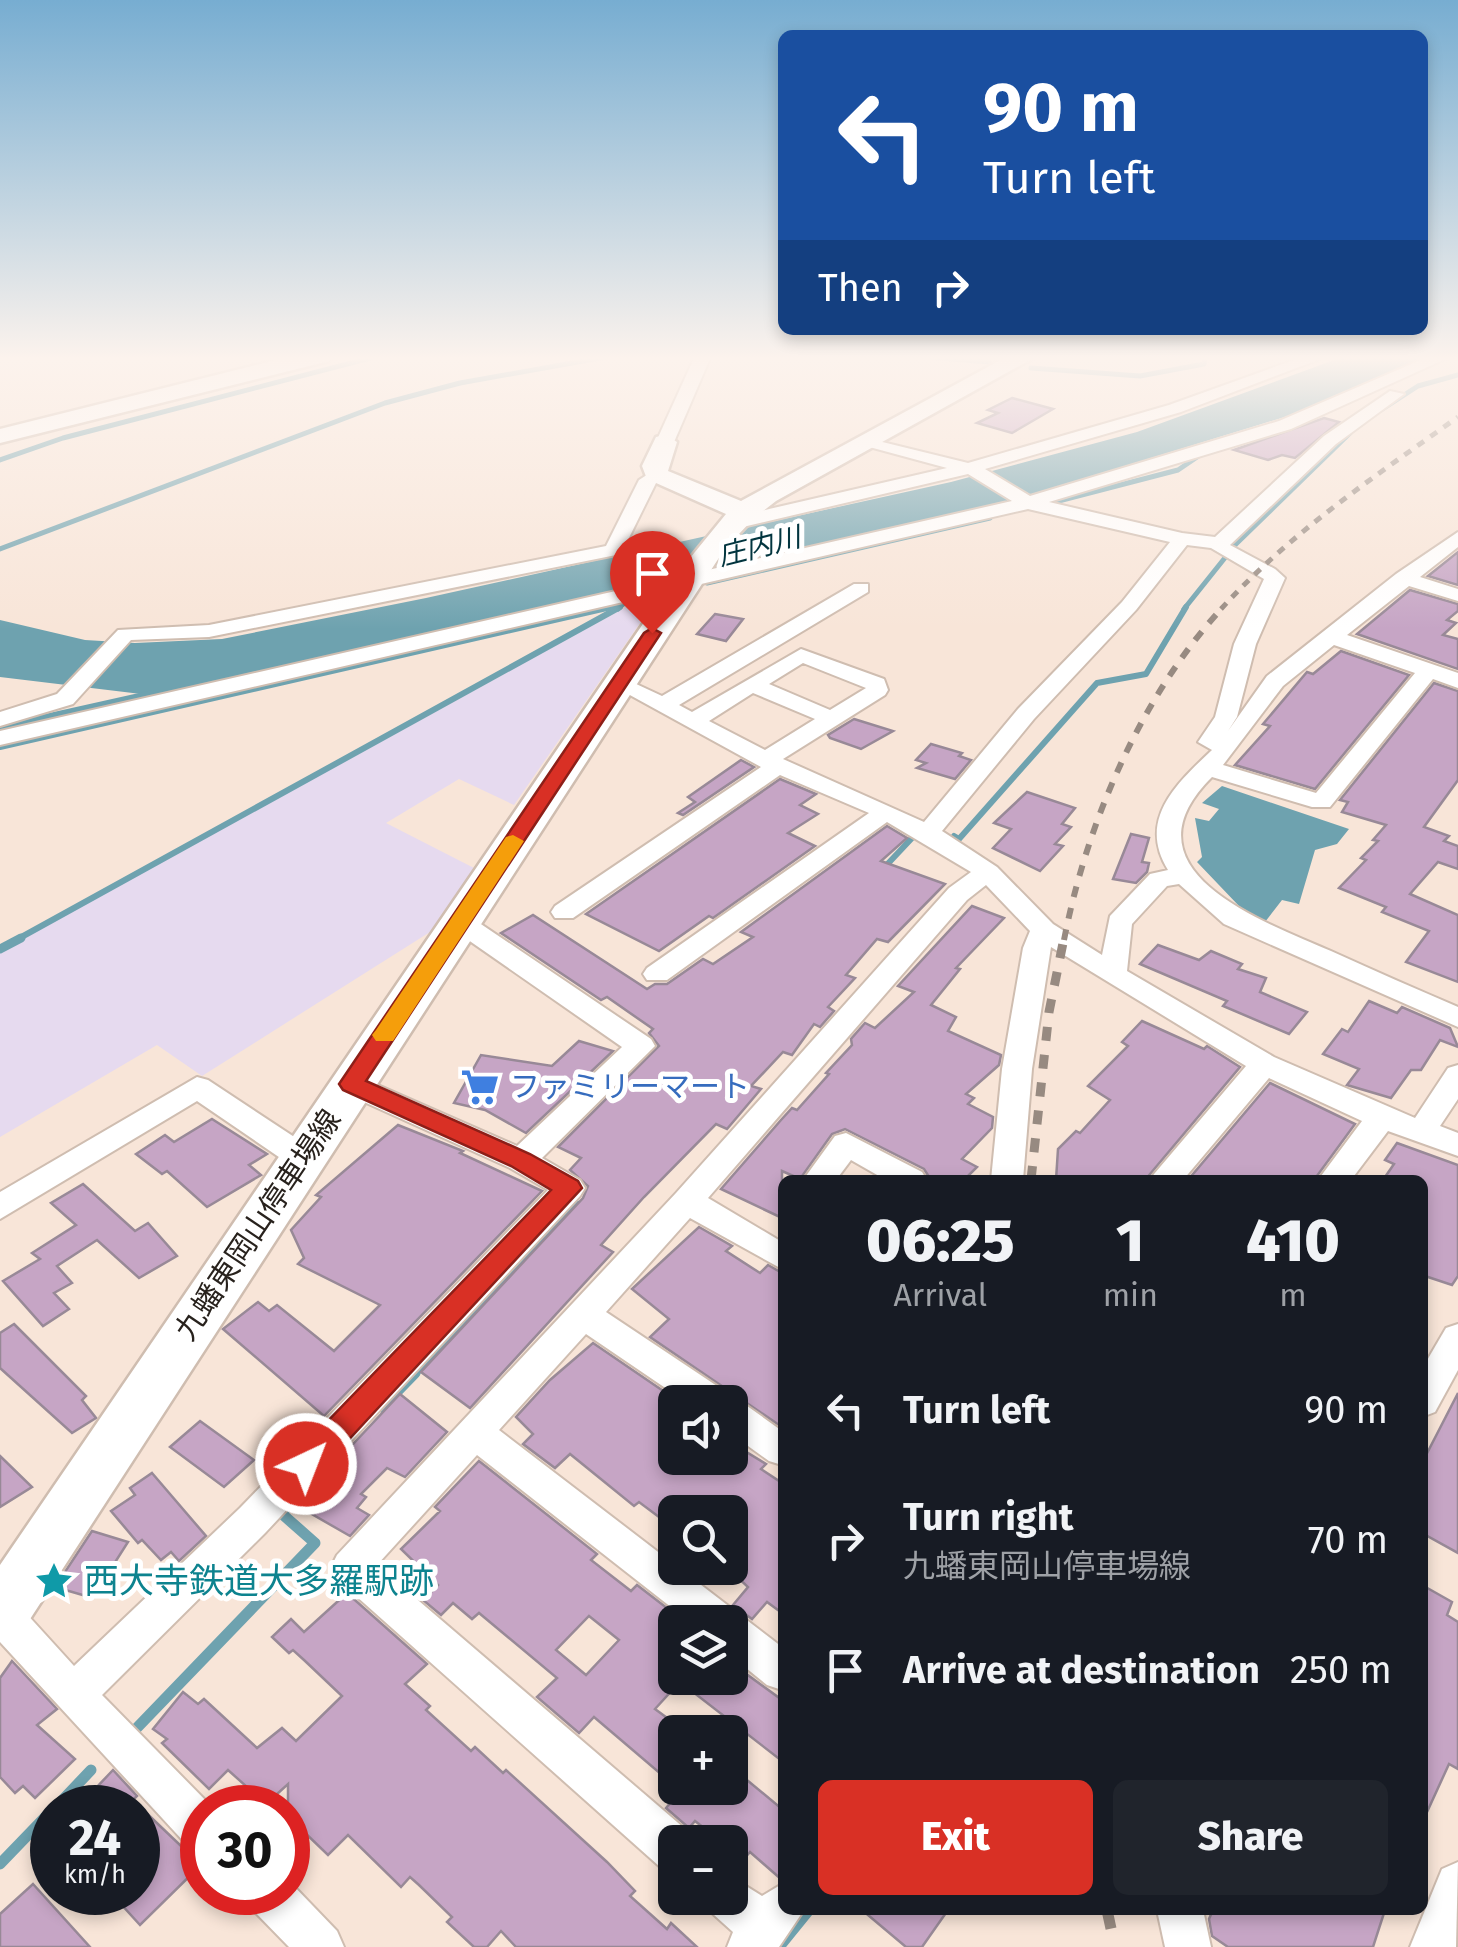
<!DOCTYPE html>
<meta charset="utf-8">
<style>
:root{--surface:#171b24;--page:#20242c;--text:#f1f3f6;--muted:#9ea1a6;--accent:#d93025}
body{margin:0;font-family:"Fira Sans","Noto Sans JP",sans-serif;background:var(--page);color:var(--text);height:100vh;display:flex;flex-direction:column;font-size:38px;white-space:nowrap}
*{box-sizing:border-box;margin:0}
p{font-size:32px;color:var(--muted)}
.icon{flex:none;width:55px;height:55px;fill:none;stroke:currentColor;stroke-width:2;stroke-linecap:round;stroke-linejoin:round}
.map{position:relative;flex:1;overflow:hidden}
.side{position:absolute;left:778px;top:1175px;width:650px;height:740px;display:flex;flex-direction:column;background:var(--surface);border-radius:15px;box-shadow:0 5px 15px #0003}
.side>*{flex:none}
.banner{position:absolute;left:778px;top:30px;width:650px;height:305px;border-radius:15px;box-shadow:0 5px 15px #0003;background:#1a4fa0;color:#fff;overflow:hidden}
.fabs{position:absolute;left:658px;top:1385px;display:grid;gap:20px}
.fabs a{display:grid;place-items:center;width:90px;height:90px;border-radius:15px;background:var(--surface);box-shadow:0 5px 15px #0003;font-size:50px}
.speed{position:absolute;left:30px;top:1785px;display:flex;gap:20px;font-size:50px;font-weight:700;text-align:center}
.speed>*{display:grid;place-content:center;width:130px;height:130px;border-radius:50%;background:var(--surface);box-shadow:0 5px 15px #0003;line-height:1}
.speed small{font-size:25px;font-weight:400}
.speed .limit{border:15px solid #d22;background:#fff;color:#111}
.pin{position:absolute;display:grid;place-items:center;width:85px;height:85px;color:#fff;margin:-102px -42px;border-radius:50% 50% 50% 0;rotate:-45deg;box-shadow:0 0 10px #0007}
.pin .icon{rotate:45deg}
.me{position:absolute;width:110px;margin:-55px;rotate:43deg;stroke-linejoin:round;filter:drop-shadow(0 0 8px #0008)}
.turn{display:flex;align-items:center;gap:35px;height:210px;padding:0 40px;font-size:45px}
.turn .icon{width:130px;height:130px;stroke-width:2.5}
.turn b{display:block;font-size:70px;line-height:85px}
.then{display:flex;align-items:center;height:95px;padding:0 40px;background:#0003;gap:20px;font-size:38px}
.eta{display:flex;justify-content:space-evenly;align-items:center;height:170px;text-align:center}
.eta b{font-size:60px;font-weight:800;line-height:70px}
.button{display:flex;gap:20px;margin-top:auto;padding:20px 40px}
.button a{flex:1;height:115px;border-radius:15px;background:var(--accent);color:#fff;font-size:40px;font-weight:800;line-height:115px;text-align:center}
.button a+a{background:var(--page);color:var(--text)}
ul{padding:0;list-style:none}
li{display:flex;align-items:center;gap:30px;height:130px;padding:0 40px}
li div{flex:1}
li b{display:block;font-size:38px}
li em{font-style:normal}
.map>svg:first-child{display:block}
.industrial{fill:#e6daef}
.water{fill:#6ea2af}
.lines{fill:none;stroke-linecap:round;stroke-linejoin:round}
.stream-far3{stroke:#6ea2af;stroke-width:5}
.stream-far2{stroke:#6ea2af;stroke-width:6}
.stream-far1{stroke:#6ea2af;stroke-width:9}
.stream{stroke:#6ea2af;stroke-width:11}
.building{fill:#c6a5c5;stroke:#988997;stroke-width:2.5;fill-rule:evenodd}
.street-casing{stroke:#cfbdb0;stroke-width:4}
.secondary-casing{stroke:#cfbdb0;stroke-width:5}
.street{fill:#fff;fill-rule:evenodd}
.secondary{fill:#fff;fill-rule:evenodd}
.rail-far3{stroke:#978a81;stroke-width:5;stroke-dasharray:8 8;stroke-linecap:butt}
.rail-far2{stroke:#978a81;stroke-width:6;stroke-dasharray:11 11;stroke-linecap:butt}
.rail-far1{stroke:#978a81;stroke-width:9;stroke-dasharray:14 14;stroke-linecap:butt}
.rail{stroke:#978a81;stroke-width:11;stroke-dasharray:19 19;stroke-linecap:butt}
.route{fill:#d93025;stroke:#8d1f18;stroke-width:2.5}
.slow{fill:#f59e0b}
.labels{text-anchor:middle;stroke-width:10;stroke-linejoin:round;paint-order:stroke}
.far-water-label{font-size:28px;font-style:italic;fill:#02353f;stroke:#fff}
.shop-label{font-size:30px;fill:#366cbe;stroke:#fff;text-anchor:start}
.street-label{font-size:30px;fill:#28221d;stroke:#fff}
.near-culture-label{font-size:35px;fill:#0d838f;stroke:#fff;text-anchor:start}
</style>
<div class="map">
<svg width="1458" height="1947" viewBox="0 0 1458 1947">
<rect width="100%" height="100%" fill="#f8e5d8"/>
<path class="industrial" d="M654,603L514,805L459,779L386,823L474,868L430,932L202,1076L157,1045L0,1137V951L626,607Z"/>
<g class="water">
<path d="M1345,356H1426L1304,411L996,506L166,697L0,677V620L85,640L135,643L222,639L426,598L951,482L1137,432Z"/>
<path d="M1222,786L1349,829L1337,844L1315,850L1299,904L1282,900L1265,922L1239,906L1197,862L1202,857L1195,818L1209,821L1219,809L1202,803Z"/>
</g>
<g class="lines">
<g class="stream-far3">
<path d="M915,356L989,362"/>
<path d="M1031,368L1140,376L1204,364L1206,356"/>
<path d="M1381,410L1418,386L1458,375"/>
<path d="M0,460L63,438L378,356"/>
<path d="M1047,504L1178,470L1203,453"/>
<path d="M0,549L385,403L460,383L611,356"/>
<path d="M707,583L990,518"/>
<path d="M600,609L636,601"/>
<path d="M618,609L624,603"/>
<path d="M1184,609L1236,544L1350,433"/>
</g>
<g class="stream-far2">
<path d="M0,727L153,693"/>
<path d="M0,747L611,607"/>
<path d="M954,836L959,839L1097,683L1146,674L1186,607"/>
<path d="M881,871L912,838"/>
<path d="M16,940L620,607"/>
</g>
<g class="stream-far1">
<path d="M0,949L21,938"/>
<path d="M412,1376L577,1205"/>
</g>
<g class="stream">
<path d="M382,1407L415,1373"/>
<path d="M131,1734L315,1543L281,1513L286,1508"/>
<path d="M55,1808L91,1770"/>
<path d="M0,1864L52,1810"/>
<path d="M779,1947L809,1910"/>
</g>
</g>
<g class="building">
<path d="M1012,398L1053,409L1012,433L977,423L998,413L988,410Z"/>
<path d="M1324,418L1339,422L1295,458L1282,455L1268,460L1234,450Z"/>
<path d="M1458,552V585L1428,576Z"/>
<path d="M1410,590L1458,604V611L1447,620L1456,623L1443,635L1458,639V669L1357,634Z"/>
<path d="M715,614L743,619L726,641L697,634Z"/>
<path d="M1341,651L1409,675L1315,789L1235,765L1270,726L1263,724L1307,672L1313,674Z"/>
<path d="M1434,683L1458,691V780L1424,827L1449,836L1444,841L1458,846V869L1438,862L1410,894L1458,915V982L1406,962L1429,931L1382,912L1386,907L1339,888L1366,860L1361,858L1378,841L1373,840L1386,825L1342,812L1348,802L1340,800Z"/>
<path d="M854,719L893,731L861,749L830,738L828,735Z"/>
<path d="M931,744L962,753L959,756L971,760L955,779L917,768L926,763L916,760Z"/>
<path d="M741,760L754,767L683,815L678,813L695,802L688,797Z"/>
<path d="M780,779L816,794L800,805L818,814L788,833L815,846L713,918L709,916L659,951L586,914Z"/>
<path d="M1027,792L1075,808L1062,824L1071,827L1055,844L1063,846L1040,871L993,848L1011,829L994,823Z"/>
<path d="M887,826L907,838L881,861L945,884L888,942L877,939L846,975L855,978L828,1007L834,1011L820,1027L814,1024L792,1055L783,1052L751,1086L761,1089L727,1129L716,1124L644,1197L601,1245L613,1252L470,1408L421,1372L583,1198L588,1186L570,1170L581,1158L558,1147L659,1046L649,1033L653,1029L607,997L601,1000L501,933L533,915L647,989L655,984H667L703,959L713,964L753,937L741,932Z"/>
<path d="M1131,834L1149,838L1142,862L1149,863L1147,872L1136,883L1113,879Z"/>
<path d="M972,906L1004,918L956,968L960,969L931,1005L956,1017L948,1031L1001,1055L999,1065L966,1094L974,1098L968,1104L993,1117L992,1128L962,1159L977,1167L964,1180H931L924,1169L845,1129L832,1134L800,1179L782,1171V1218L721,1189L781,1120L792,1108L797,1110L829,1074L826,1073L852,1045L851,1039L865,1023L875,1028L914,992L898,986Z"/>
<path d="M1158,945L1199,960L1211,951L1242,964L1238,969L1266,978L1260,992L1307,1012L1289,1034L1223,1006L1227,1001L1140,964Z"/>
<path d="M1369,1001L1397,1013L1402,1007L1450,1028L1458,1047L1440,1040L1421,1070H1411L1391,1098L1347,1085L1359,1069L1323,1054L1342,1029L1348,1032Z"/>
<path d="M1142,1021L1204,1049L1207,1046L1240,1067L1145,1180H1056L1058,1149L1076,1131L1080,1133L1110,1100L1088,1086L1128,1046L1122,1042Z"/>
<path d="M579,1041L613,1051L526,1133L485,1110L454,1103L481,1055L552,1066Z"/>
<path d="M1270,1083L1355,1124L1314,1180H1188Z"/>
<path d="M212,1119L267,1154L249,1165L261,1175L207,1207L167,1171L162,1174L136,1154L165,1135L174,1142Z"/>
<path d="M398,1125L463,1151L460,1153L542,1191L324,1416L223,1329L258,1302L269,1311L277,1305L334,1351L380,1305L298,1264L304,1258L291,1230L321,1197L316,1195Z"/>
<path d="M1397,1143L1458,1165V1276L1452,1285L1422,1275V1180H1383L1394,1164L1385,1160Z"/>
<path d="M83,1184L135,1231L148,1223L177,1256L139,1278L97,1240L57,1266L72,1283L54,1293L69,1309L43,1326L3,1281L40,1259L32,1253L76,1225L51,1203Z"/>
<path d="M699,1227L732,1246L726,1251L760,1273L768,1265L782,1273V1427L650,1337L669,1319L632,1289Z"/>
<path d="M14,1324L86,1396L82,1400L96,1418L72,1433L0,1368V1333Z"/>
<path d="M593,1343L672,1397L661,1408L675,1417V1458H730V1442L766,1464L761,1469L782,1483V1613L767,1602L752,1619L733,1605L748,1587L730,1570V1512H675V1529L639,1502L634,1506L570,1454L555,1468L523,1444L533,1434L516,1417L550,1380Z"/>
<path d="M1458,1393V1553L1422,1533V1463Z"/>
<path d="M400,1394L447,1432L405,1477L387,1468L361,1494L366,1497L357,1508L369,1515L350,1536L296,1505Z"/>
<path d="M200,1421L254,1460L224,1487L170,1447Z"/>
<path d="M0,1456L32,1487L0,1507Z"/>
<path d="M479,1461L597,1554L591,1560L631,1591L637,1585L685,1622H675V1678H730V1662L782,1700V1761L675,1678V1687L655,1709L685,1731L675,1732V1786L594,1717L579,1733L537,1697L557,1678L479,1613L472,1619L453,1603L441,1615L423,1600L438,1585L401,1549L440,1511L435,1507ZM589,1616L619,1640L586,1675L556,1650Z"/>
<path d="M152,1473L206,1536L179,1561L171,1552L161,1560L142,1540L138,1543L111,1511L135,1495L130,1488Z"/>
<path d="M92,1531L128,1542L100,1586L93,1584L86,1596L55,1587Z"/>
<path d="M1422,1585L1452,1602L1447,1615L1458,1622V1769L1449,1764L1422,1823Z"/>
<path d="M347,1593L427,1664L405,1684L430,1706L426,1710L471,1751L475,1747L503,1773L506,1770L607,1862L635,1891L630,1896L667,1929L671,1923L697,1947H516L501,1931L487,1947H474L447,1922L452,1917L419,1885L410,1877L401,1887L348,1835L328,1855L299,1827L288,1838V1784L266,1804L228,1770L209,1789L162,1743L167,1739L153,1729L183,1692L198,1704L204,1699L257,1748L282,1728L296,1741L342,1696L304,1660L293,1650L289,1653L272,1637L291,1619L304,1632Z"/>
<path d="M12,1661L57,1709L37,1725L75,1759L35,1798L23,1786L15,1793L0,1777V1678Z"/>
<path d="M730,1766L782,1809V1880L750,1852L743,1860L730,1849V1842H722L695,1821L689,1828L666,1808L683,1788H730Z"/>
<path d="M113,1770L137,1796L125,1808H77Z"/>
<path d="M138,1805L201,1865L140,1925L110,1892H138Z"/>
<path d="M33,1884L90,1947H0V1914Z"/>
<path d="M862,1910H948L922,1947H906Z"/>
<path d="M1213,1910H1385L1373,1947H1228L1212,1936L1209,1919Z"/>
</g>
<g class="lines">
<g class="street-casing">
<g id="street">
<path d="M695,356H711L674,442L659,446L656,442Z"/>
<path d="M1305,356H1328L1181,412L985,469L1030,496L1279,421L1430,356H1452L1291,429L1049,502L1182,533L1215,537L1324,436L1390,391L1404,394L1336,444L1230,545L1275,569L1285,578L1256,644L1237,717L1228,731L1267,676L1396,574L1458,532V547L1420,577L1458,589V601L1409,586L1347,635L1458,673V688L1433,679L1330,807H1312L1212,777C1118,870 1262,921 1331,951C1373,970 1416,989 1458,1007V1027L1224,924L1179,884L1167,886L1132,924L1127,971L1274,1057L1415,1118L1448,1068L1458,1065V1099L1440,1126L1458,1133V1156L1388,1131L1351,1180H1318L1362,1121L1269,1078L1183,1180H1149L1246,1066L1051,947L1032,1069L1023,1180H991L1002,1069L1023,948L1030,931L986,885L967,900L708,1198L782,1242V1269L690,1218L606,1312L726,1392L730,1399L743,1403L782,1431V1465L769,1461L730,1433V1402H686L586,1334L499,1430L782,1647V1690L767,1685L730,1655V1622H690L477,1455L377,1565L691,1834L694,1842H675V1872L659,1866L337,1579L331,1567L337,1555L676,1193L949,888L971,872L887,822L667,980H647L643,974L647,968L869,813L780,775L573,918H555L551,912L555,906L761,767L608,683L619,676L662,696L854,584H868V592L679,705L692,712L801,649L884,679L888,690L885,695L783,759L924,822L1018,709L1122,602L1170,542L1028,509L0,745V731L1012,501L968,474L730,530L721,524L730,518L947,468L862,445V437L968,463L1169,405ZM1187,545L1211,548L1264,579L1234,644L1215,717L1198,742L1212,750C1176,784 1137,820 1168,870L1150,874L1110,916L1102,955L1053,924L997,867L942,831L1034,719L1136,610ZM1334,645L1415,673L1316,793L1223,765L1283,686ZM803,663L866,688L830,710L769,684ZM753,693L815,719L765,750L709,721Z"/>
<path d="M656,469L665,474L656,483L621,554L209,637L131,640L73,704L0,726V712L57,694L118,630L209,625L606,546L639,480Z"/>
<path d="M460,914L469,916L651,1039L655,1046L542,1158L580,1180L585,1188L580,1196L266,1532L102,1695L213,1808H202V1850L186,1844L0,1642V1595L14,1600L74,1666L240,1508L548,1190L510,1168L342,1092L337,1085L342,1078H362L517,1146L622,1047L451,928L447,922Z"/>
<path d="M197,1077L208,1080L314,1150L319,1158L314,1166L303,1169L292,1166L197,1101L0,1219V1192Z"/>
<path d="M846,1133L922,1172L927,1180H886L851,1160L836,1180H803L835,1136Z"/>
<path d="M1458,1324V1370L1435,1412L1422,1417V1369L1446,1328Z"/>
<path d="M1458,1862L1456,1947H1410L1442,1869Z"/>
<path d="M730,1876L762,1896L782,1884V1910H804L779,1947H727L733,1932L713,1914L706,1898H730Z"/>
<path d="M288,1880L337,1931L344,1947H289L251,1908L245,1892H288Z"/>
<path d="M1157,1910H1203L1211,1947H1165Z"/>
</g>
</g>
<g class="secondary-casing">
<g id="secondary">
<path d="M292,356H332L329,361L0,443V429Z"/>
<path d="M1008,356H1037L776,501L753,519L724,550L21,1633L0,1641V1565L677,574L726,514L647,479L642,466L656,437L665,435L677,442L668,471L741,501Z"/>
</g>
</g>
<use href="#street" class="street"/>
<use href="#secondary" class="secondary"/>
<path class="rail-far3" d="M1221,609C1291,532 1374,477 1458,417"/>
<path class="rail-far2" d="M1064,940C1087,822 1141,696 1223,607"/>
<path class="rail-far1" d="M1031,1180L1049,1012L1064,938"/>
<path class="rail" d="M1107,1910L1115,1947"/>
</g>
<linearGradient id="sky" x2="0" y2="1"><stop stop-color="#77add1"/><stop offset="0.57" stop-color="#fcf3ed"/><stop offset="1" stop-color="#fcf3ed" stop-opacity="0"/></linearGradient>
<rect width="1458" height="629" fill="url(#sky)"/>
<path class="route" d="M652,628L661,633L366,1081L530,1154L578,1181L582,1188L317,1474L306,1477L295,1474L291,1464L295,1455L551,1190L511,1166L343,1090L339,1084L644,633Z"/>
<path class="slow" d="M513,835L524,841L393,1041H376L372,1035L376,1030L506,837Z"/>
<defs>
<g id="supermarket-bare" transform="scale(3)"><path d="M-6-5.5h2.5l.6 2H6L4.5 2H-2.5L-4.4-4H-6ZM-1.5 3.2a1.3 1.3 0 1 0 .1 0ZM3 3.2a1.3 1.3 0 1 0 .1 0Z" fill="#3f7fe0" stroke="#fff" stroke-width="2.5" paint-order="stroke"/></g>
<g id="sight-bare" transform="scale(3)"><path d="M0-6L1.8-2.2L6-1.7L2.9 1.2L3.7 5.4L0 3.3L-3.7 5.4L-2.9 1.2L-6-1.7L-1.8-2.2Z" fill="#0f9aa8" stroke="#fff" stroke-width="2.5" paint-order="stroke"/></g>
</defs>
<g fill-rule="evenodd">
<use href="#supermarket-bare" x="480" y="1087"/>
<use href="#sight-bare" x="54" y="1581"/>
</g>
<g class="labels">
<g class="far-water-label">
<text transform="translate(759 546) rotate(-14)" y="10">庄内川</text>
</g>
<g class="shop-label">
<text x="510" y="1097">ファミリーマート</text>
</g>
<g class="street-label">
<text transform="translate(258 1225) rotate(-56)" y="10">九蟠東岡山停車場線</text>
</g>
<g class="near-culture-label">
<text x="84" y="1593">西大寺鉄道大多羅駅跡</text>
</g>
</g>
</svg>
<div class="fabs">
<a><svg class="icon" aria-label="sound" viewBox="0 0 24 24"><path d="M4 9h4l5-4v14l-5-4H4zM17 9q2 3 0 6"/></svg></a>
<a><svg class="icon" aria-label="search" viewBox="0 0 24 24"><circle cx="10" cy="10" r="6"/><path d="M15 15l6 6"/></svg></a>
<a><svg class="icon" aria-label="layers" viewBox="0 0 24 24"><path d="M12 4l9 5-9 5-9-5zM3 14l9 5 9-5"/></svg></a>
<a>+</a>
<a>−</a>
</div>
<div class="speed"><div>24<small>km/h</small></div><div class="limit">30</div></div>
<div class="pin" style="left:652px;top:633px;background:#d93025"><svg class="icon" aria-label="arrive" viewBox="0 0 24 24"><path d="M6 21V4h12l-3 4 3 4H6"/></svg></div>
<svg class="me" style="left:306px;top:1464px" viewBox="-20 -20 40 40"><circle r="17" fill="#d93025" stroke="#fff" stroke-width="3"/><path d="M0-11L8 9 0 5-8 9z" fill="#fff"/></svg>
<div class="banner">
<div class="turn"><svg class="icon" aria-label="left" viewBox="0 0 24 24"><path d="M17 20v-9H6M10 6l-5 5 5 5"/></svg><div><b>90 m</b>Turn left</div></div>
<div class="then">Then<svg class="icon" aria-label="right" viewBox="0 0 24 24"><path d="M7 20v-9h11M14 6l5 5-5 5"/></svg></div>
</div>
<section class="side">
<div class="eta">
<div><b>06:25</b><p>Arrival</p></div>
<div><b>1</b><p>min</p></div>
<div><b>410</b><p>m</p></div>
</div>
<ul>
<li><svg class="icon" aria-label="left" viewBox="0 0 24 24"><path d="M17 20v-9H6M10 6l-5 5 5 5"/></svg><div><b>Turn left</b></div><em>90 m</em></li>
<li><svg class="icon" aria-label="right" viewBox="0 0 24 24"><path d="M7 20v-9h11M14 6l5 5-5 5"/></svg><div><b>Turn right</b><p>九蟠東岡山停車場線</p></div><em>70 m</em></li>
<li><svg class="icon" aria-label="arrive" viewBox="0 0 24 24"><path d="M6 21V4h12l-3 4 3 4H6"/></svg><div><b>Arrive at destination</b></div><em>250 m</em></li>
</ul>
<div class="button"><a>Exit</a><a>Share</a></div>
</section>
</div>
